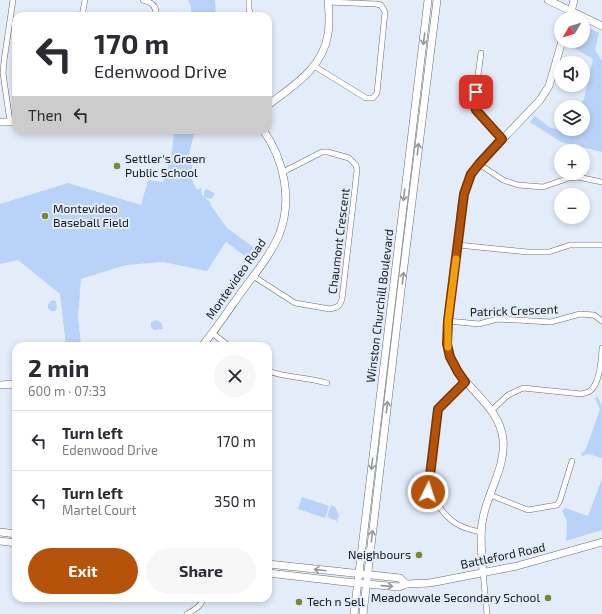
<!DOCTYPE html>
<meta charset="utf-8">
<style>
:root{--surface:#fff;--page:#f7f7f7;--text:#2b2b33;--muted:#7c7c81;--line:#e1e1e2;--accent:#b45309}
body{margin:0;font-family:"Exo 2",sans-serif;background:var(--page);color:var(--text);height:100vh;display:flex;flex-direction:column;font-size:15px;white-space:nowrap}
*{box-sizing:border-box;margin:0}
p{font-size:13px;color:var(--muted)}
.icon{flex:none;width:22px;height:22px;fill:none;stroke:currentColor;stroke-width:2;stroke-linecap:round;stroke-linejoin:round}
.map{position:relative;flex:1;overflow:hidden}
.panel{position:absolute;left:12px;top:342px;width:260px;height:260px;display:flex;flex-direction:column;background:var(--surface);border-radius:12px;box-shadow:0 2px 6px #0003}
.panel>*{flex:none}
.top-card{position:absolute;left:12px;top:12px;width:260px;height:122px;border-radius:12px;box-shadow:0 2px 6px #0003;background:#fff;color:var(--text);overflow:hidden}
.needle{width:26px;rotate:232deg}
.controls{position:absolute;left:554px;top:12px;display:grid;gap:8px}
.controls a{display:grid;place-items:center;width:36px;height:36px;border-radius:50%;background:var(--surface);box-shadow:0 2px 6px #0003;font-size:20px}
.pin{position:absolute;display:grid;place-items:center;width:34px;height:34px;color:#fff;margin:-17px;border-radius:8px;box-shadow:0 2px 6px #0006}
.me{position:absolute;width:44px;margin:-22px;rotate:4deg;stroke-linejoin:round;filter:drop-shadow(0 0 3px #0008)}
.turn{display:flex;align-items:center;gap:14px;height:84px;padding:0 16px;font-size:18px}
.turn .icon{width:52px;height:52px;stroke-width:2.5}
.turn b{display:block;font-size:28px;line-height:34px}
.then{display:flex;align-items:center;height:38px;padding:0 16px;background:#0003;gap:8px;font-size:15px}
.round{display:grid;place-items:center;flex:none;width:42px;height:42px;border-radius:21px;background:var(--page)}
.summary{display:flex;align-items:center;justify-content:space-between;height:68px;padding:0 16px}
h1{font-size:24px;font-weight:700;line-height:30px}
.primary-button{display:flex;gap:8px;margin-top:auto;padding:8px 16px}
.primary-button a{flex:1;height:46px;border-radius:24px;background:var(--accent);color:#fff;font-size:16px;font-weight:700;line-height:46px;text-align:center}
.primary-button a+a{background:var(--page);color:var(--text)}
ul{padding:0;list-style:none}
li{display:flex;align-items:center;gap:12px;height:60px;padding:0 16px;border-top:1px solid var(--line)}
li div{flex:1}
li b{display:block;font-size:15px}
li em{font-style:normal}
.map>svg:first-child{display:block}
.green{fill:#b9d2f8}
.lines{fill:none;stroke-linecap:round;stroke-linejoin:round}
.street-casing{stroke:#666d79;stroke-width:6}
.secondary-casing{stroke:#666d79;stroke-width:8}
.street{stroke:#fff;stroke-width:5}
.secondary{stroke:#fff;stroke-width:7}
.oneway{stroke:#969799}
.route-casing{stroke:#753606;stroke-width:10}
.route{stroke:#b45309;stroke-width:7}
.slow{stroke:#f59e0b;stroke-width:7}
.poi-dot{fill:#7e8633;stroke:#e3ecf9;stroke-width:1.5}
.labels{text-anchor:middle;stroke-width:4;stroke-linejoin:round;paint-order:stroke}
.poi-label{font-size:12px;fill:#15181d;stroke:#e3ecf9;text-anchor:start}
.street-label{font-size:12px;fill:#15181d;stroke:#e3ecf9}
</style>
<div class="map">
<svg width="602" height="614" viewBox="0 0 602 614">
<rect width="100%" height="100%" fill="#e3ecf9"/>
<g class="green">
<path d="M188,0H215L216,16H191V7Z"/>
<path d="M583,25L599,33L595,50L602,61V152L561,142L530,122L535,116L549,127L562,131L564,129H583V107H579L584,99L593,59L569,45L570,41H583Z"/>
<path d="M174,130H195L188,158V164L192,165V171L189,174L197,190L201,188L202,195L204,197V191L207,189L214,193V196L211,199L204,197L210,202L211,206L227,228L260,252L253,262L226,242L207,271L163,262L126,265L81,279L78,316L81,346H66L60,294L18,260L0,264V204L68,183L141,205L148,180L163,182L172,151Z"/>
<path d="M52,300L56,301L57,308L55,311H51L48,308V304Z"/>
<path d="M157,320L162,324L163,329L154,330L151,327V322Z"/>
<path d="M597,396L602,406V458L588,454L582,456L581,454L586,449L600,409L595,399Z"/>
<path d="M602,479V530L566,541L567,521L562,511L565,508L588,516Z"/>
<path d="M302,497L329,506L325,518L298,509Z"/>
<path d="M331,505L335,507L339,515L337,521L327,517Z"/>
</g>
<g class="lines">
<g class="street-casing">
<g id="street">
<path d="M143,0C152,2 157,7 156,16"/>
<path d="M249,0V9L251,16"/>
<path d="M82,16L85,0"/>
<path d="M481,53L474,105L479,115L503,139"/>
<path d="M314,66L366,98H373L377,93L385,12L381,5L376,4L328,2"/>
<path d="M10,122L3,73L4,61L13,0"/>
<path d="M479,164L503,180L518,185L543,187L569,178L578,177L602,182"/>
<path d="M458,245L527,252H549L570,245H602"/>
<path d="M253,276L295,303L330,309L337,307L340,304L342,299L357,170L356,165L349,158L328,152H322L283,172"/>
<path d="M448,321L479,324L497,319L551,322L580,314L594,315L602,321"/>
<path d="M212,333L229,346"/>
<path d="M268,371C287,378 307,377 327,383"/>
<path d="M465,382L437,409L428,488C428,495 432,499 437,504C450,522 459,528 481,532"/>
<path d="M492,410L508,395L523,388L581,394C584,393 587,393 590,391C599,385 602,359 602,348"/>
<path d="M490,495L528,510L557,505L560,500L572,461"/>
<path d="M483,572L487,614"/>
<path d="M187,614C194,610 202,606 203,598"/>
</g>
</g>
<g class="secondary-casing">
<g id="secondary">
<path d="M548,0L602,26"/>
<path d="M569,19L574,0"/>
<path d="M268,105C293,86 323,68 328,34C330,23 329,11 328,0"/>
<path d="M0,122H16"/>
<path d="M202,346C216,329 228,311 240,294C254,275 270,256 279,235C293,200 284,159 263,130"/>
<path d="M0,385L16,384"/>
<path d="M0,532L16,534"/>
<path d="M0,541L16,543"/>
<path d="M268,564L400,578L406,584"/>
<path d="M483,572C482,554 479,535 483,518C488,491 506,467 503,439C499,405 464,389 451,359C441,337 455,271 458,245C460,228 460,210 464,193C467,182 472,173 479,164L540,100L549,86L562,41"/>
<path d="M268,573L346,582L399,587L406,584L430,583L517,566L602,542"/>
<path d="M354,614L428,0"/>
<path d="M363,614L401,290L437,0"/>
</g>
</g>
<use href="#street" class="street"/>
<use href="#secondary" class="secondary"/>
</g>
<defs><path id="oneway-shaft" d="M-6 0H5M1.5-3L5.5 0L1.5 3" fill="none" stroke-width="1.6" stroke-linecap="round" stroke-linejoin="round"/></defs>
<g class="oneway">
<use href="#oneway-shaft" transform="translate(424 39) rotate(97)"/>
<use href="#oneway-shaft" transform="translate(418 149) rotate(-83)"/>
<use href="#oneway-shaft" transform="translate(404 195) rotate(97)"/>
<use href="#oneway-shaft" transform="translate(403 278) rotate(-83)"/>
<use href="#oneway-shaft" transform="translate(387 407) rotate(-83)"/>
<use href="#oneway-shaft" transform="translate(372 464) rotate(97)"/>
<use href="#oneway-shaft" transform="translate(372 536) rotate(-83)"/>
<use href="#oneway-shaft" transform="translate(320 570) rotate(-173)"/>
<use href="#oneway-shaft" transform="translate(387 586) rotate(4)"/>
</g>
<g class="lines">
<g class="route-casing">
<path id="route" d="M428,492L438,409L465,382L458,372L450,357L447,344L448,321L464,194L471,174L479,164L502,139L476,110L474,105L476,92"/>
</g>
<use href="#route" class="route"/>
<path class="slow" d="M448,347V321L456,259"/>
</g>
<g class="poi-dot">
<circle cx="117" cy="166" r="4"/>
<circle cx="45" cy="216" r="4"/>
<circle cx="419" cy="555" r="4"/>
<circle cx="548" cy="598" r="4"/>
<circle cx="299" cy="602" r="4"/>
</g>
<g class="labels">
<g class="poi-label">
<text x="125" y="163">Settler's Green<tspan x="125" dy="14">Public School</tspan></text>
<text x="53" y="213">Montevideo<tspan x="53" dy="14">Baseball Field</tspan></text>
<text x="411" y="559" text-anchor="end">Neighbours</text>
<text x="540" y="602" text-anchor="end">Meadowvale Secondary School</text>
<text x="307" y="606">Tech n Sell</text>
</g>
<g class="street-label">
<text transform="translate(339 241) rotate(-83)" y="4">Chaumont Crescent</text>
<text transform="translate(236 279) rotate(-55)" y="4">Montevideo Road</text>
<text transform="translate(380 306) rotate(-83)" y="4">Winston Churchill Boulevard</text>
<text transform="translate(514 311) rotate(-2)" y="4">Patrick Crescent</text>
<text transform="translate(503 556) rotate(-12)" y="4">Battleford Road</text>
</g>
</g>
</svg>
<div class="controls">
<a><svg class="needle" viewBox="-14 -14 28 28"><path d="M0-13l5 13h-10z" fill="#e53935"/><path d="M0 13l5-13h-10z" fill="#7c7c81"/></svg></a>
<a><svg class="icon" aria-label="sound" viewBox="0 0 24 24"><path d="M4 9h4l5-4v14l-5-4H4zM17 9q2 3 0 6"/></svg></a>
<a><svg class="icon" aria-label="layers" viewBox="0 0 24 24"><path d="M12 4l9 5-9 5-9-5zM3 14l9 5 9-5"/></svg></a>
<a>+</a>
<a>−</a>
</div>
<div class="pin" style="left:476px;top:92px;background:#d93025"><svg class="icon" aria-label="arrive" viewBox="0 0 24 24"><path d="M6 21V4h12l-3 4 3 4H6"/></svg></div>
<svg class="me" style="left:428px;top:492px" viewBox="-20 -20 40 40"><circle r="17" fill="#b45309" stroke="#fff" stroke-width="3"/><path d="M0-11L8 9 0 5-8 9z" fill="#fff"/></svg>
<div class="top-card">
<div class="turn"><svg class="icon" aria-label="left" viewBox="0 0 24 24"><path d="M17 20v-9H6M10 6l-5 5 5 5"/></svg><div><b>170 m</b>Edenwood Drive</div></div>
<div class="then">Then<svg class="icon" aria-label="left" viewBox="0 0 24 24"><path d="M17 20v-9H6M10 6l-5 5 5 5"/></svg></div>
</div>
<section class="panel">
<div class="summary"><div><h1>2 min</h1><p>600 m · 07:33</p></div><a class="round"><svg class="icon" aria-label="close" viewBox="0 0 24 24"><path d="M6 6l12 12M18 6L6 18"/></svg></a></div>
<ul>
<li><svg class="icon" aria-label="left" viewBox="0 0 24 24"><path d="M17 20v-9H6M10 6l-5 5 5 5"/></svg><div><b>Turn left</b><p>Edenwood Drive</p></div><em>170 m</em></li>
<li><svg class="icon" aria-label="left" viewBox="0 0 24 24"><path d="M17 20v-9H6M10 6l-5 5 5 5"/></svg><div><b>Turn left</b><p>Martel Court</p></div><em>350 m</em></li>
</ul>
<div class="primary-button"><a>Exit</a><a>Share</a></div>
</section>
</div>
